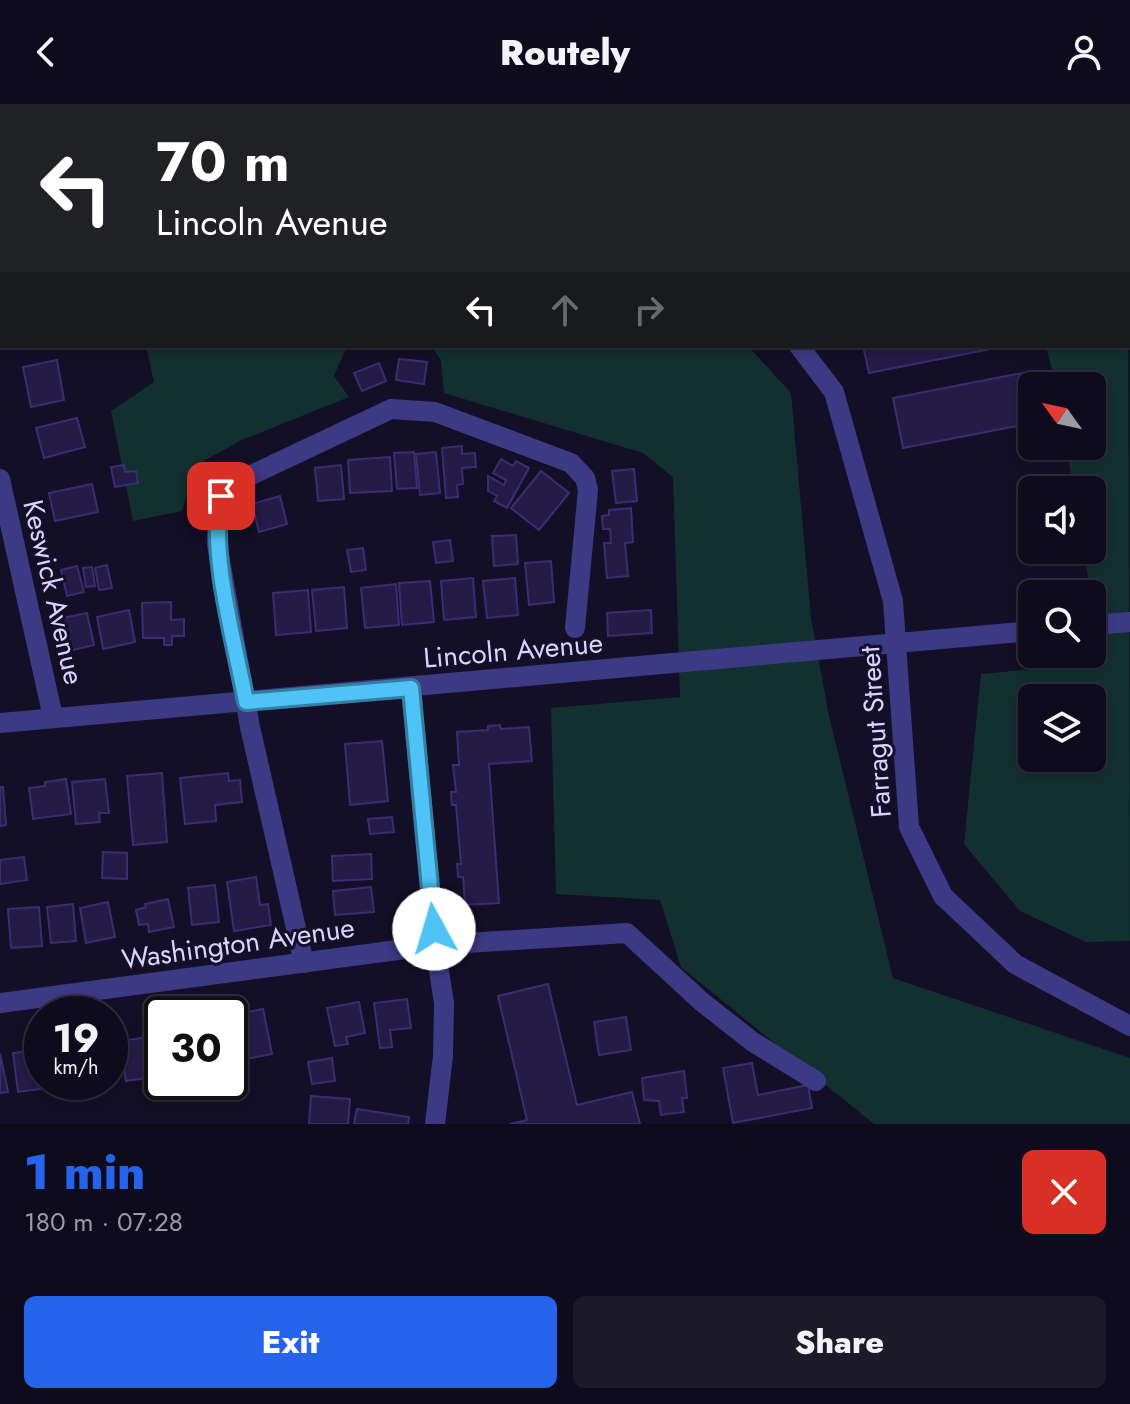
<!DOCTYPE html>
<meta charset="utf-8">
<style>
:root{--surface:#0e0b1c;--page:#1c1929;--text:#f1f3f6;--muted:#9b9ba3;--line:#2e2b3b;--accent:#2563eb}
body{margin:0;font-family:Jost,sans-serif;background:var(--page);color:var(--text);height:100vh;display:flex;flex-direction:column;font-size:30px;white-space:nowrap}
*{box-sizing:border-box;margin:0}
p{font-size:26px;color:var(--muted)}
.icon{flex:none;width:44px;height:44px;fill:none;stroke:currentColor;stroke-width:2;stroke-linecap:round;stroke-linejoin:round}
.map{position:relative;height:1020px;overflow:hidden}
.details{display:flex;flex-direction:column;background:var(--surface);flex:1}
.details>*{flex:none}
.guide{position:absolute;left:0px;top:0px;width:1130px;height:244px;box-shadow:0 4px 12px #0003,0 0 0 2px var(--line);background:#202124;color:#fff;overflow:hidden}
.needle{width:52px;rotate:303deg}
.controls{position:absolute;left:1018px;top:268px;display:grid;gap:16px}
.controls a{display:grid;place-items:center;width:88px;height:88px;border-radius:12px;background:var(--surface);box-shadow:0 4px 12px #0003,0 0 0 2px var(--line);font-size:40px}
.speed{position:absolute;left:24px;top:892px;display:flex;gap:16px;font-size:40px;font-weight:700;text-align:center}
.speed>*{display:grid;place-content:center;width:104px;height:104px;border-radius:50%;background:var(--surface);box-shadow:0 4px 12px #0003,0 0 0 2px var(--line);line-height:1}
.speed small{font-size:20px;font-weight:400}
.speed .limit{border:4px solid #111;border-radius:12px;background:#fff;color:#111}
.pin{position:absolute;display:grid;place-items:center;width:68px;height:68px;color:#fff;margin:-34px;border-radius:16px;box-shadow:0 4px 12px #0006}
.me{position:absolute;width:88px;margin:-44px;rotate:354deg;stroke-linejoin:round;filter:drop-shadow(0 0 6px #0008)}
.turn{display:flex;align-items:center;gap:28px;height:168px;padding:0 24px;font-size:36px}
.turn .icon{width:104px;height:104px;stroke-width:2.5}
.turn b{display:block;font-size:56px;line-height:68px}
.lanes{display:flex;align-items:center;height:76px;padding:0 24px;background:#0003;justify-content:center;gap:40px;direction:ltr}
.lanes .off{opacity:.35}
.round{display:grid;place-items:center;flex:none;width:84px;height:84px;border-radius:12px;background:var(--page)}
.head{display:flex;align-items:center;justify-content:space-between;height:136px;padding:0 24px}
h1{font-size:48px;font-weight:800;line-height:60px;color:var(--accent)}
.primary-button{display:flex;gap:16px;margin-top:auto;padding:16px 24px}
.primary-button a{flex:1;height:92px;border-radius:12px;background:var(--accent);color:#fff;font-size:32px;font-weight:800;line-height:92px;text-align:center}
.primary-button a+a{background:var(--page);color:var(--text)}
header{display:flex;justify-content:space-between;align-items:center;height:104px;padding:0 24px;background:var(--surface);font-size:36px;font-weight:800}
.map>svg:first-child{display:block}
.green{fill:#12302f;fill-rule:evenodd}
.building{fill:#241b47;stroke:#3b2d73;stroke-width:2}
.lines{fill:none;stroke-linecap:round;stroke-linejoin:round}
.minor{stroke:#3d3a85;stroke-width:20}
.tertiary{stroke:#3d3a85;stroke-width:20}
.route-casing{stroke:#337fa1;stroke-width:20}
.route{stroke:#4fc3f7;stroke-width:14}
.labels{text-anchor:middle;stroke-width:6;stroke-linejoin:round;paint-order:stroke}
.street-label{font-size:28px;fill:#d9d4ff;stroke:#130f26}
</style>
<header><svg class="icon" aria-label="back" viewBox="0 0 24 24"><path d="M15 5l-7 7 7 7"/></svg>Routely<svg class="icon" aria-label="person" viewBox="0 0 24 24"><circle cx="12" cy="8" r="4"/><path d="M4 21q1-7 8-7t8 7"/></svg></header>
<div class="map">
<svg width="1130" height="1020" viewBox="0 0 1130 1020">
<rect width="100%" height="100%" fill="#130f26"/>
<g class="green">
<path d="M1128,175L1130,837L1086,838L1020,807L964,740L981,570L1101,559L1084,446H1092V386H1074L1066,342H1092V282H1056L1046,242H1128ZM1032,594H1092V654H1032Z"/>
<path d="M146,242H347L334,272L349,293L242,336L196,361L182,407L133,417L111,307L154,278Z"/>
<path d="M431,242H748L791,289L811,514L829,612L893,874L1130,954V1020H874L681,863L660,796L556,790L551,604L680,593L673,373L643,349L444,289L441,256Z"/>
</g>
<g class="building">
<path d="M863,242H1006L869,269Z"/>
<path d="M399,255L427,258L424,280L396,276Z"/>
<path d="M57,256L64,296L31,303L23,263Z"/>
<path d="M379,259L386,277L362,287L354,269Z"/>
<path d="M1022,269L1032,319L903,344L893,294Z"/>
<path d="M77,314L85,343L44,354L36,324Z"/>
<path d="M462,342V350L475,349L476,363L462,364L463,380L457,381L458,393L446,394L442,344Z"/>
<path d="M414,348L417,384L397,385L394,349Z"/>
<path d="M436,348L440,389L420,391L416,350Z"/>
<path d="M390,353L392,387L350,389L348,356Z"/>
<path d="M501,355L513,362L516,357L529,364L507,404L494,397L497,392L488,387V372L504,381L506,376L493,369Z"/>
<path d="M124,361L125,368L136,367L138,379L115,383L111,363Z"/>
<path d="M341,361L344,395L318,397L315,364Z"/>
<path d="M634,365L637,397L616,399L612,367Z"/>
<path d="M541,367L569,389L539,426L511,404Z"/>
<path d="M92,380L98,408L55,417L49,389Z"/>
<path d="M280,392L287,420L259,428L252,400Z"/>
<path d="M631,404L633,438L625,439L628,472L607,474L604,439H611L610,425H603L602,412L609,411V406Z"/>
<path d="M516,431L518,460L494,462L492,432Z"/>
<path d="M450,436L453,457L436,459L433,438Z"/>
<path d="M363,444L366,466L351,468L347,446Z"/>
<path d="M551,457L554,498L529,501L525,459Z"/>
<path d="M107,461L112,484L99,486L95,464Z"/>
<path d="M77,462L84,488L67,492L61,466Z"/>
<path d="M92,463L95,482L86,483L83,464Z"/>
<path d="M473,474L476,513L444,516L441,477Z"/>
<path d="M515,474L518,511L487,514L483,477Z"/>
<path d="M430,477L434,518L402,521L399,479Z"/>
<path d="M396,480L399,521L365,524L361,484Z"/>
<path d="M344,483L347,524L316,527L312,486Z"/>
<path d="M308,486L311,528L276,531L273,489Z"/>
<path d="M171,498V516L184,515V532H172V541H164V534H143L142,499Z"/>
<path d="M129,506L135,538L103,545L97,513Z"/>
<path d="M651,506L652,529L608,532L607,509Z"/>
<path d="M87,509L94,541L60,549L53,516Z"/>
<path d="M500,621L501,625L529,623L532,657L489,660L499,799L465,801L463,773H458L457,760H461L456,701H452L451,688H456L453,661H459L457,628L488,626V622Z"/>
<path d="M382,637L388,697L350,701L345,640Z"/>
<path d="M162,669L167,738L133,741L127,672Z"/>
<path d="M228,669L229,677L240,676L242,698L215,701L216,717L185,720L180,674Z"/>
<path d="M66,675L71,710L33,715L29,684L45,682V678Z"/>
<path d="M105,675L109,709H99L100,718L76,720L72,678Z"/>
<path d="M0,683H3L6,721L0,722Z"/>
<path d="M392,713L394,728L370,730L368,715Z"/>
<path d="M103,748L127,749V775L102,774Z"/>
<path d="M371,750L372,775L333,777L332,752Z"/>
<path d="M24,753L27,776L0,780V756Z"/>
<path d="M256,773L260,801L268,800L271,821L234,827L227,778Z"/>
<path d="M215,781L219,818L192,821L188,784Z"/>
<path d="M371,783L374,808L335,811L333,787Z"/>
<path d="M168,795L174,823L149,828L148,820L139,821L136,806L146,803L145,800Z"/>
<path d="M108,798L115,833L86,839L80,804Z"/>
<path d="M73,800L76,837L51,839L47,803Z"/>
<path d="M39,803L42,842L11,844L8,805Z"/>
<path d="M548,880L577,1001L632,988L640,1020H510L527,1016L498,892Z"/>
<path d="M407,895L411,924L390,926L392,943L380,944L374,899Z"/>
<path d="M359,898L365,929L346,933L348,940L335,942L327,904Z"/>
<path d="M263,905L272,950L246,955L237,910Z"/>
<path d="M626,913L631,946L599,951L594,918Z"/>
<path d="M230,918H234L240,954L230,956Z"/>
<path d="M162,931V972L126,977L120,937Z"/>
<path d="M42,945V978H47L48,984L18,988L13,949Z"/>
<path d="M0,950L8,988L0,989Z"/>
<path d="M332,954L335,977L312,980L308,958Z"/>
<path d="M752,959L758,991L808,981L812,1004L733,1019L723,964Z"/>
<path d="M684,967L687,994H682L684,1008L661,1011L659,997L644,996L642,974Z"/>
<path d="M311,992L350,995L348,1020H309Z"/>
<path d="M357,1005L409,1013L408,1020H354Z"/>
</g>
<g class="lines">
<g class="minor">
<path d="M286,0L287,2"/>
<path d="M799,242L834,288L893,497L909,723L943,792L1015,860L1130,922"/>
<path d="M0,375L53,613"/>
<path d="M411,584L435,841L444,899L443,952L435,1020"/>
<path d="M304,859L250,623L217,440C217,419 216,400 228,382L391,305L435,308L571,359L585,374L588,386L575,524"/>
<path d="M0,899L435,841L627,829L702,898L753,938L816,977"/>
</g>
<g class="tertiary">
<path d="M1092,521L1130,518"/>
<path d="M0,619L1032,527"/>
</g>
</g>
<g class="lines">
<g class="route-casing">
<path id="route" d="M221,392C209,451 235,538 246,598L411,584L434,825"/>
</g>
<use href="#route" class="route"/>
</g>
<g class="labels">
<g class="street-label">
<text transform="translate(54 488) rotate(77)" y="10">Keswick Avenue</text>
<text transform="translate(513 546) rotate(-5)" y="10">Lincoln Avenue</text>
<text transform="translate(875 628) rotate(-94)" y="10">Farragut Street</text>
<text transform="translate(238 839) rotate(-8)" y="10">Washington Avenue</text>
</g>
</g>
</svg>
<div class="controls">
<a><svg class="needle" viewBox="-14 -14 28 28"><path d="M0-13l5 13h-10z" fill="#e53935"/><path d="M0 13l5-13h-10z" fill="#9b9ba3"/></svg></a>
<a><svg class="icon" aria-label="sound" viewBox="0 0 24 24"><path d="M4 9h4l5-4v14l-5-4H4zM17 9q2 3 0 6"/></svg></a>
<a><svg class="icon" aria-label="search" viewBox="0 0 24 24"><circle cx="10" cy="10" r="6"/><path d="M15 15l6 6"/></svg></a>
<a><svg class="icon" aria-label="layers" viewBox="0 0 24 24"><path d="M12 4l9 5-9 5-9-5zM3 14l9 5 9-5"/></svg></a>
</div>
<div class="speed"><div>19<small>km/h</small></div><div class="limit">30</div></div>
<div class="pin" style="left:221px;top:392px;background:#d93025"><svg class="icon" aria-label="arrive" viewBox="0 0 24 24"><path d="M6 21V4h12l-3 4 3 4H6"/></svg></div>
<svg class="me" style="left:434px;top:825px" viewBox="-20 -20 40 40"><circle r="19" fill="#fff"/><path d="M0-13L10 11 0 6-10 11z" fill="#4fc3f7"/></svg>
<div class="guide">
<div class="turn"><svg class="icon" aria-label="left" viewBox="0 0 24 24"><path d="M17 20v-9H6M10 6l-5 5 5 5"/></svg><div><b>70 m</b>Lincoln Avenue</div></div>
<div class="lanes"><svg class="icon" aria-label="left" viewBox="0 0 24 24"><path d="M17 20v-9H6M10 6l-5 5 5 5"/></svg><svg class="icon off" aria-label="ahead" viewBox="0 0 24 24"><path d="M12 20V5M6 11l6-6 6 6"/></svg><svg class="icon off" aria-label="right" viewBox="0 0 24 24"><path d="M7 20v-9h11M14 6l5 5-5 5"/></svg></div>
</div>
</div>
<section class="details">
<div class="head"><div><h1>1 min</h1><p>180 m · 07:28</p></div><a class="round" style="background:#d93025;color:#fff"><svg class="icon" aria-label="close" viewBox="0 0 24 24"><path d="M6 6l12 12M18 6L6 18"/></svg></a></div>
<div class="primary-button"><a>Exit</a><a>Share</a></div>
</section>
